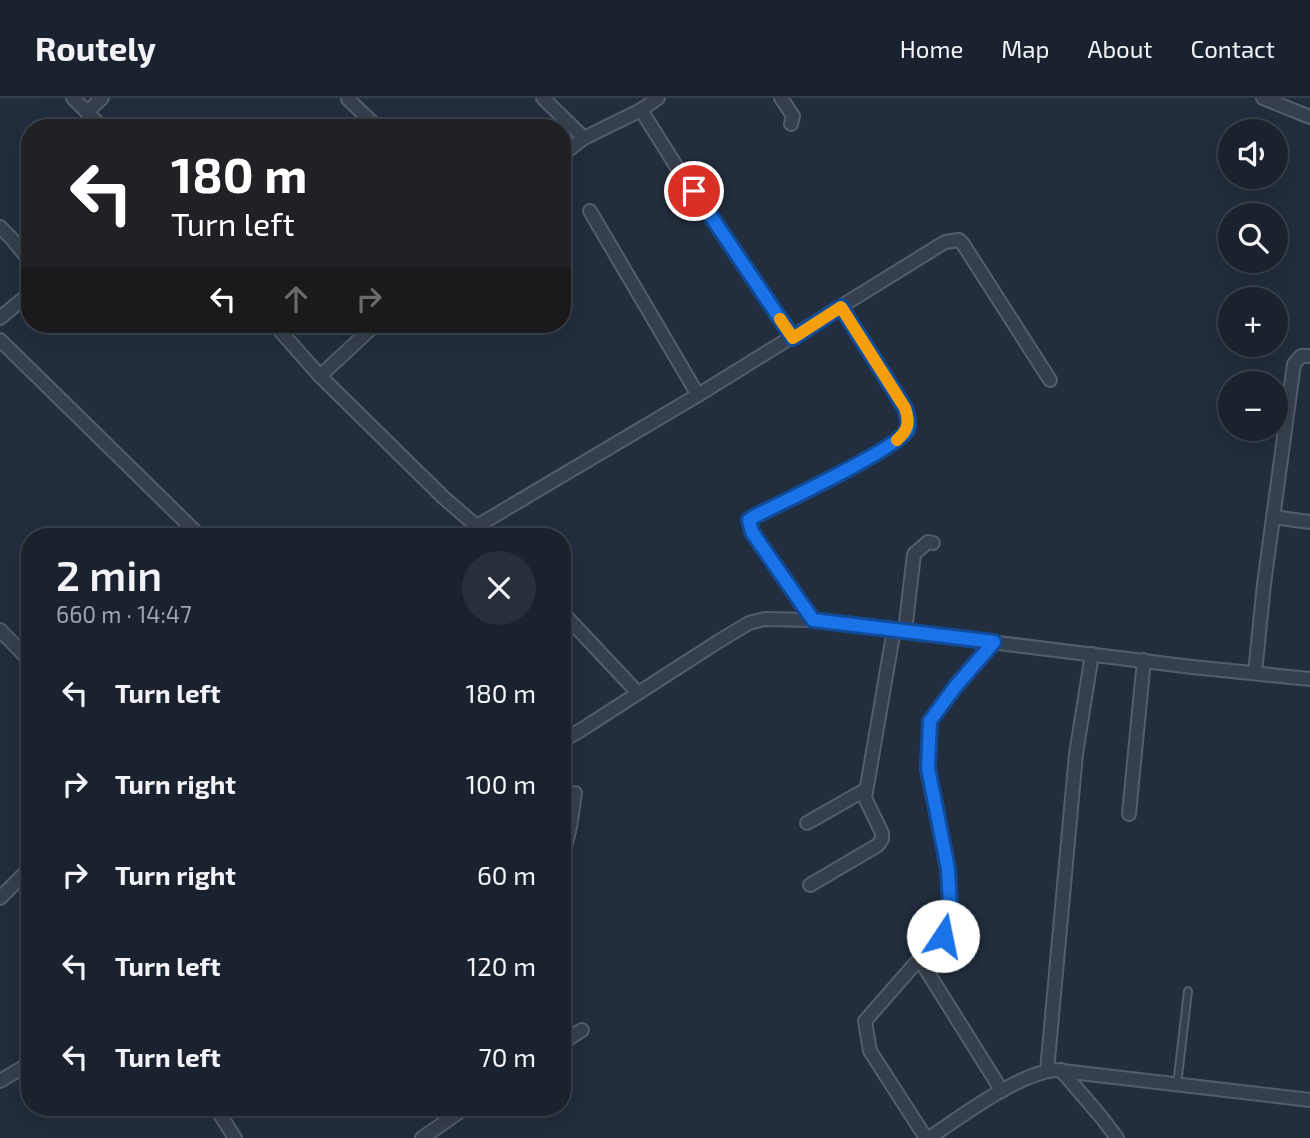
<!DOCTYPE html>
<meta charset="utf-8">
<style>
:root{--surface:#1a222e;--page:#272f3a;--text:#f1f3f6;--muted:#9fa4aa;--line:#383f4a}
body{margin:0;font-family:"Exo 2",sans-serif;background:var(--page);color:var(--text);height:100vh;display:flex;flex-direction:column;font-size:26px;white-space:nowrap}
*{box-sizing:border-box;margin:0}
p{font-size:23px;color:var(--muted)}
.icon{flex:none;width:38px;height:38px;fill:none;stroke:currentColor;stroke-width:2;stroke-linecap:round;stroke-linejoin:round}
.map{position:relative;flex:1;overflow:hidden}
.details{position:absolute;left:21px;top:430px;width:550px;height:588px;display:flex;flex-direction:column;background:var(--surface);border-radius:28px;box-shadow:0 7px 28px #0002,0 0 0 2px var(--line)}
.details>*{flex:none}
.banner{position:absolute;left:21px;top:21px;width:550px;height:214px;border-radius:28px;box-shadow:0 7px 28px #0002,0 0 0 2px var(--line);background:#202124;color:#fff;overflow:hidden}
.buttons{position:absolute;left:1218px;top:21px;display:grid;gap:14px}
.buttons a{display:grid;place-items:center;width:70px;height:70px;border-radius:50%;background:var(--surface);box-shadow:0 7px 28px #0002,0 0 0 2px var(--line);font-size:35px}
.pin{position:absolute;display:grid;place-items:center;width:60px;height:60px;color:#fff;margin:-30px;border:4px solid #fff;border-radius:50%;box-shadow:0 2px 7px #0007}
.me{position:absolute;width:77px;margin:-38px;rotate:11deg;stroke-linejoin:round;filter:drop-shadow(0 0 5px #0008)}
.turn{display:flex;align-items:center;gap:24px;height:147px;padding:0 35px;font-size:32px}
.turn .icon{width:91px;height:91px;stroke-width:2.5}
.turn b{display:block;font-size:49px;line-height:60px}
.lanes{display:flex;align-items:center;height:66px;padding:0 35px;background:#0003;justify-content:center;gap:35px;direction:ltr}
.lanes .off{opacity:.35}
.round{display:grid;place-items:center;flex:none;width:74px;height:74px;border-radius:37px;background:var(--page)}
.head{display:flex;align-items:center;justify-content:space-between;height:119px;padding:0 35px}
h1{font-size:42px;font-weight:600;line-height:52px}
ul{padding:0;list-style:none}
li{display:flex;align-items:center;gap:21px;height:91px;padding:0 35px}
li div{flex:1}
li b{display:block;font-size:26px}
li em{font-style:normal}
header{display:flex;align-items:center;gap:42px;box-sizing:border-box;height:98px;padding:0 35px;background:var(--surface);border-bottom:2px solid var(--line)}
header strong{font-size:33px}
nav{display:flex;gap:38px;margin-inline-start:auto;font-size:24px}
.map>svg:first-child{display:block}
.lines{fill:none;stroke-linecap:round;stroke-linejoin:round}
.service-casing{stroke:#545d6b;stroke-width:10}
.minor-casing{stroke:#545d6b;stroke-width:16}
.service{stroke:#363f4d;stroke-width:6}
.minor{stroke:#363f4d;stroke-width:12}
.route-casing{stroke:#114b97;stroke-width:18}
.route{stroke:#1a73e8;stroke-width:12}
.slow{stroke:#f59e0b;stroke-width:12}
</style>
<header>
<strong>Routely</strong>
<nav><a>Home</a><a>Map</a><a>About</a><a>Contact</a></nav>
</header>
<div class="map">
<svg width="1310" height="1040" viewBox="0 0 1310 1040">
<rect width="100%" height="100%" fill="#222d3d"/>
<g class="lines">
<g class="service-casing">
<path id="service" d="M1177,987L1188,893"/>
</g>
<g class="minor-casing">
<g id="minor">
<path d="M73,0L103,30"/>
<path d="M543,0L584,40"/>
<path d="M658,0L641,12L678,71L793,240"/>
<path d="M781,0L793,18L791,26"/>
<path d="M1263,0L1310,19"/>
<path d="M348,1L378,30"/>
<path d="M87,14L102,0"/>
<path d="M562,57L584,40L641,12"/>
<path d="M590,113L698,297"/>
<path d="M0,129L11,140L30,163"/>
<path d="M0,220L30,195"/>
<path d="M274,226L320,278L443,399L489,439"/>
<path d="M0,242L201,439"/>
<path d="M320,278L376,226"/>
<path d="M1273,419L1310,424"/>
<path d="M462,439L477,428L698,297L945,144L959,142L963,146L1050,282"/>
<path d="M562,514L638,595"/>
<path d="M813,522L752,434L749,422L755,418C779,406 900,349 907,332C910,325 907,317 905,311L841,209"/>
<path d="M0,532L30,563"/>
<path d="M905,533L914,456L928,444L933,445"/>
<path d="M1255,575L1264,486L1294,266L1301,258H1310"/>
<path d="M562,643L581,632L719,543L749,525L764,521L813,522L1192,569L1310,581"/>
<path d="M1129,716L1144,562"/>
<path d="M807,725L865,692"/>
<path d="M562,761L570,729L575,695"/>
<path d="M810,787L878,747L882,741V735L865,700L894,531"/>
<path d="M0,800L30,770"/>
<path d="M920,862L1002,993"/>
<path d="M562,945L582,932"/>
<path d="M1061,972L1102,1020L1117,1040"/>
<path d="M1047,973L1076,656L1092,556"/>
<path d="M0,983L30,965"/>
<path d="M216,1010L235,1040"/>
<path d="M422,1040L465,1010"/>
<path d="M926,1040L870,953L865,923L914,867L943,838L950,807L948,771L927,670L930,623L955,589L994,544"/>
<path d="M929,1040C962,1018 1016,977 1054,972L1310,1002"/>
</g>
</g>
<use href="#service" class="service"/>
<use href="#minor" class="minor"/>
</g>
<g class="lines">
<g class="route-casing">
<path id="route" d="M694,93L793,240L841,209L905,310C907,317 910,325 907,332C900,349 779,406 755,418L749,422L752,434L813,522L994,544L955,589L930,623L928,670L948,771L950,807L943,838"/>
</g>
<use href="#route" class="route"/>
<path class="slow" d="M780,221L793,240L841,209L905,310C910,325 908,332 897,342"/>
</g>
</svg>
<div class="buttons">
<a><svg class="icon" aria-label="sound" viewBox="0 0 24 24"><path d="M4 9h4l5-4v14l-5-4H4zM17 9q2 3 0 6"/></svg></a>
<a><svg class="icon" aria-label="search" viewBox="0 0 24 24"><circle cx="10" cy="10" r="6"/><path d="M15 15l6 6"/></svg></a>
<a>+</a>
<a>−</a>
</div>
<div class="pin" style="left:694px;top:93px;background:#d93025"><svg class="icon" aria-label="arrive" viewBox="0 0 24 24"><path d="M6 21V4h12l-3 4 3 4H6"/></svg></div>
<svg class="me" style="left:943px;top:838px" viewBox="-20 -20 40 40"><circle r="19" fill="#fff"/><path d="M0-13L10 11 0 6-10 11z" fill="#1a73e8"/></svg>
<div class="banner">
<div class="turn"><svg class="icon" aria-label="left" viewBox="0 0 24 24"><path d="M17 20v-9H6M10 6l-5 5 5 5"/></svg><div><b>180 m</b>Turn left</div></div>
<div class="lanes"><svg class="icon" aria-label="left" viewBox="0 0 24 24"><path d="M17 20v-9H6M10 6l-5 5 5 5"/></svg><svg class="icon off" aria-label="ahead" viewBox="0 0 24 24"><path d="M12 20V5M6 11l6-6 6 6"/></svg><svg class="icon off" aria-label="right" viewBox="0 0 24 24"><path d="M7 20v-9h11M14 6l5 5-5 5"/></svg></div>
</div>
<section class="details">
<div class="head"><div><h1>2 min</h1><p>660 m · 14:47</p></div><a class="round"><svg class="icon" aria-label="close" viewBox="0 0 24 24"><path d="M6 6l12 12M18 6L6 18"/></svg></a></div>
<ul>
<li><svg class="icon" aria-label="left" viewBox="0 0 24 24"><path d="M17 20v-9H6M10 6l-5 5 5 5"/></svg><div><b>Turn left</b></div><em>180 m</em></li>
<li><svg class="icon" aria-label="right" viewBox="0 0 24 24"><path d="M7 20v-9h11M14 6l5 5-5 5"/></svg><div><b>Turn right</b></div><em>100 m</em></li>
<li><svg class="icon" aria-label="right" viewBox="0 0 24 24"><path d="M7 20v-9h11M14 6l5 5-5 5"/></svg><div><b>Turn right</b></div><em>60 m</em></li>
<li><svg class="icon" aria-label="left" viewBox="0 0 24 24"><path d="M17 20v-9H6M10 6l-5 5 5 5"/></svg><div><b>Turn left</b></div><em>120 m</em></li>
<li><svg class="icon" aria-label="left" viewBox="0 0 24 24"><path d="M17 20v-9H6M10 6l-5 5 5 5"/></svg><div><b>Turn left</b></div><em>70 m</em></li>
</ul>
</section>
</div>
